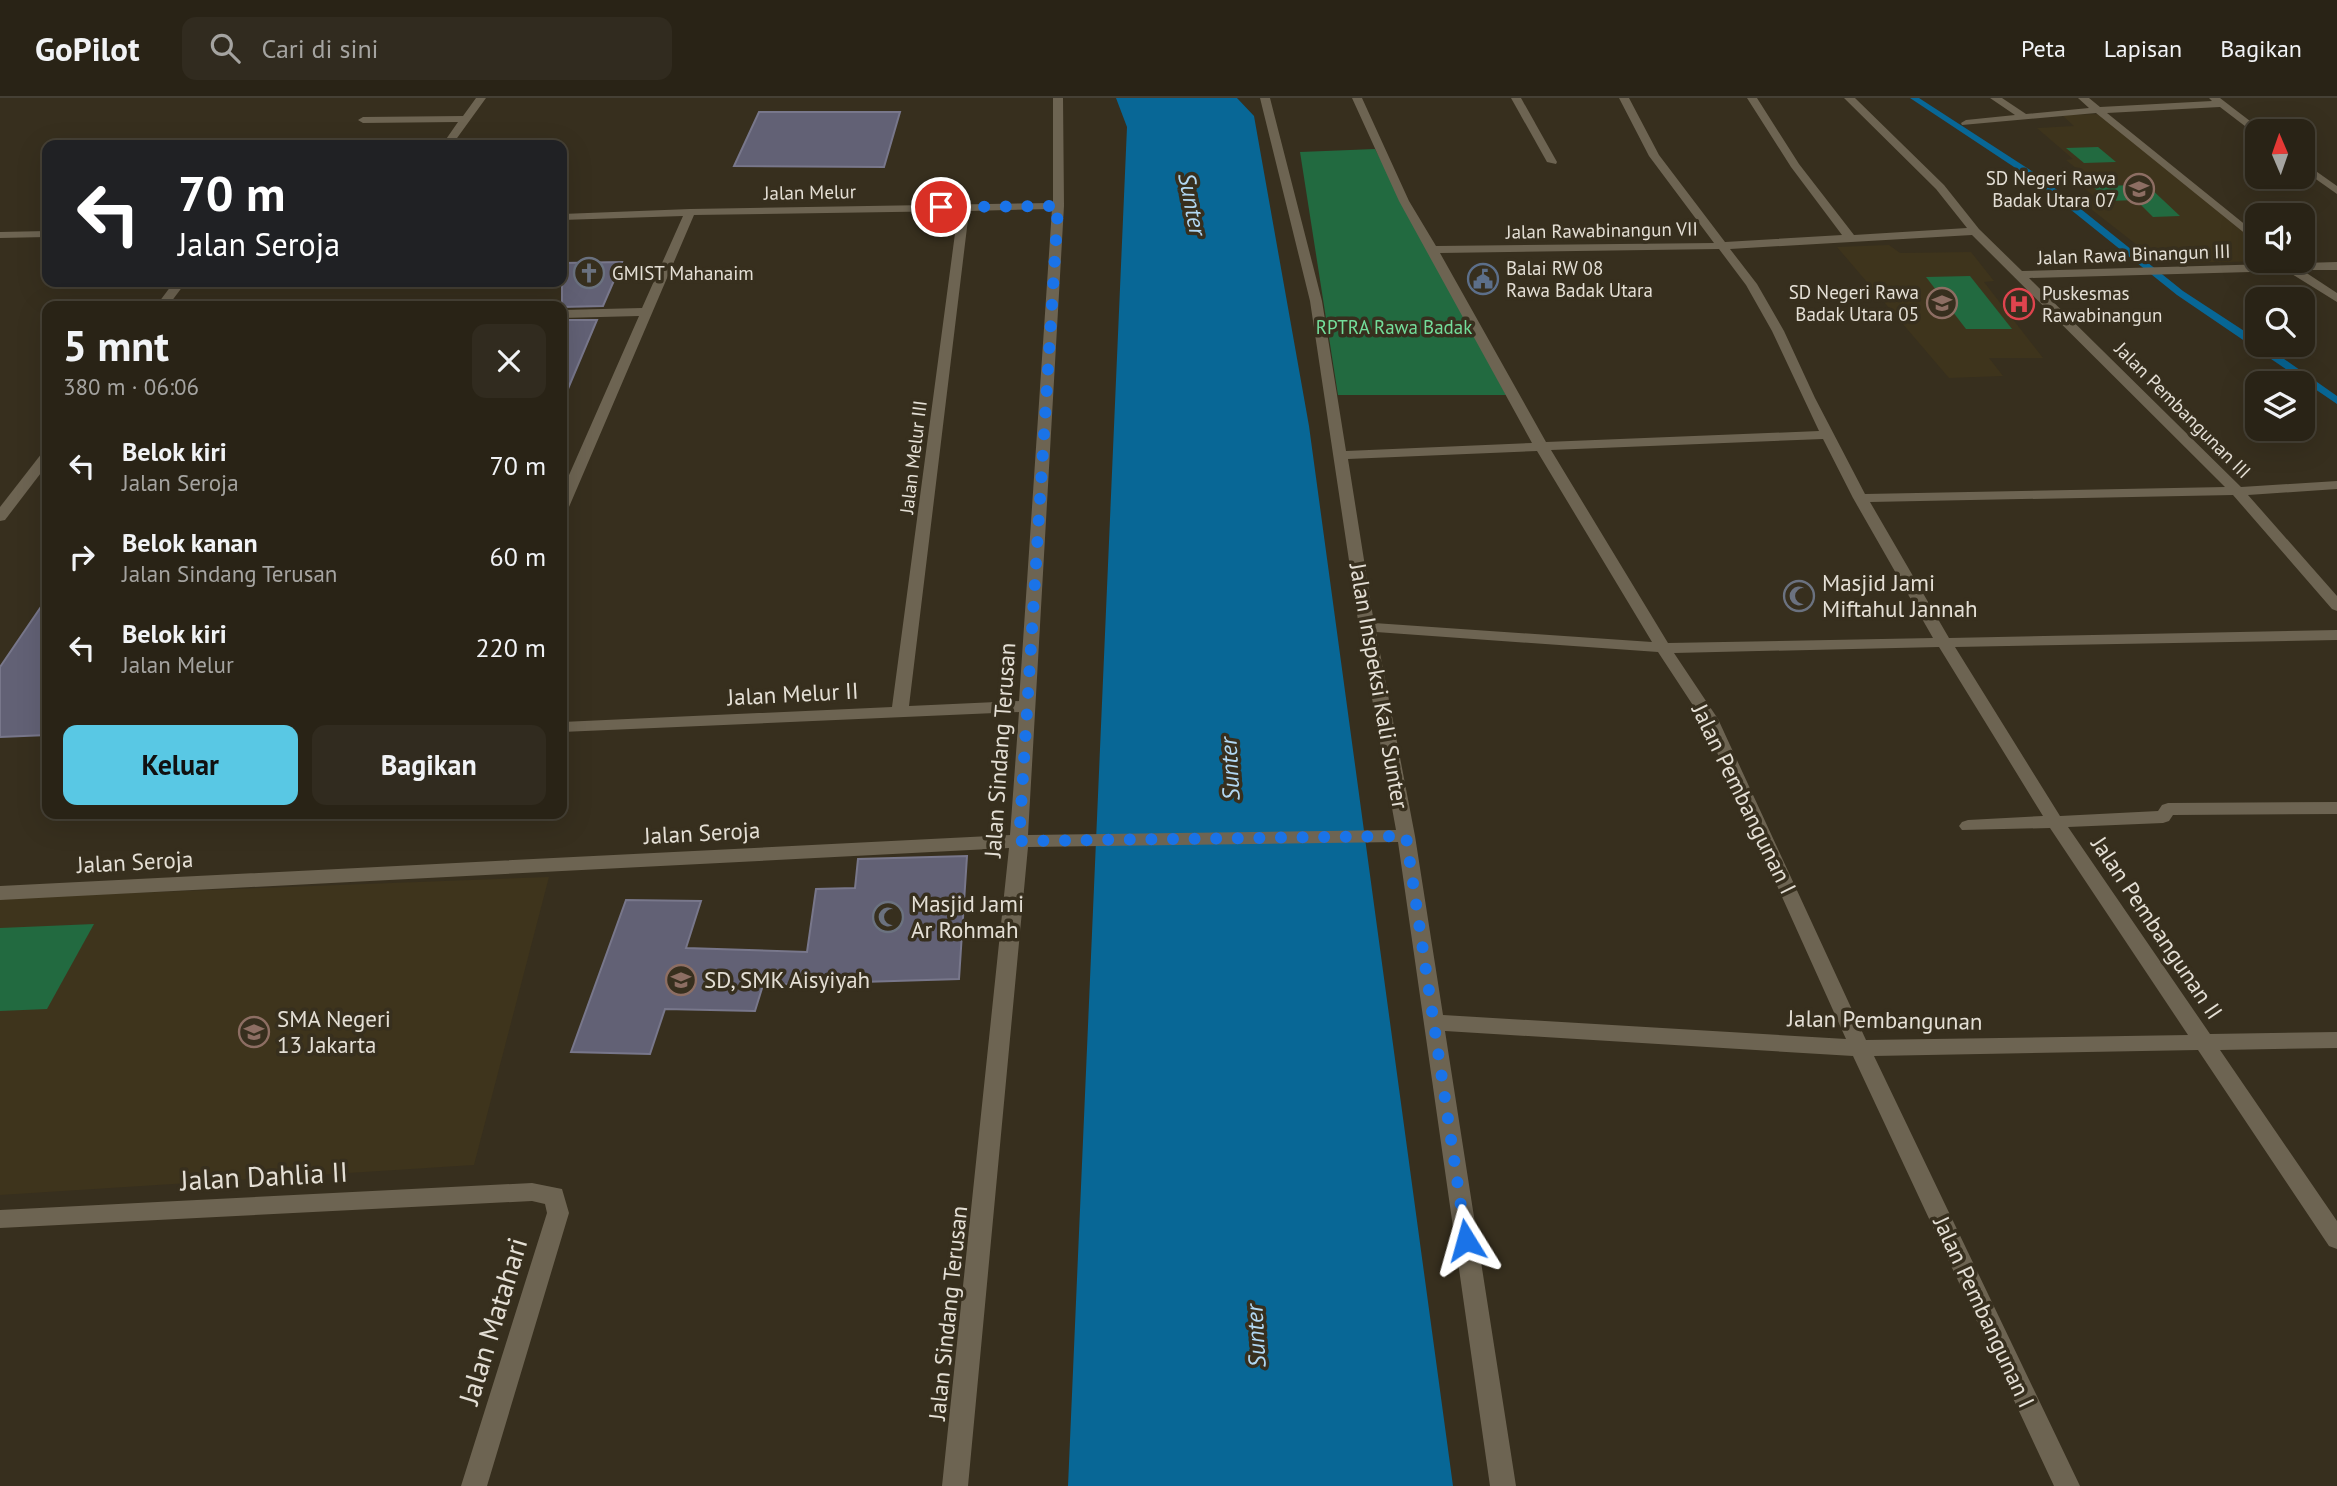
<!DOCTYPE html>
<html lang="id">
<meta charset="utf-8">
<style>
:root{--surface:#292316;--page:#312b1f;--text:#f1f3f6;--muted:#a5a4a1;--line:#454035;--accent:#59c8e4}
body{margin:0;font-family:"PT Sans",sans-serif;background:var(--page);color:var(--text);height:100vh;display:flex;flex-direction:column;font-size:26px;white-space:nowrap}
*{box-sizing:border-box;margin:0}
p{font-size:23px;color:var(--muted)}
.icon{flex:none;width:38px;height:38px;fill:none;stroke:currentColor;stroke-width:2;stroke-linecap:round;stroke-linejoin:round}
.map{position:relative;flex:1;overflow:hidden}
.sheet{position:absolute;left:42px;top:203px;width:525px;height:518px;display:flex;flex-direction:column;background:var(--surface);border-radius:14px;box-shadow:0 7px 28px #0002,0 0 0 2px var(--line)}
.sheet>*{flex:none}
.top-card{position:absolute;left:42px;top:42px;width:525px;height:147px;border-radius:14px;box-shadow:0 7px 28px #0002,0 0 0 2px var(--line);background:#202124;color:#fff;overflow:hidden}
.needle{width:46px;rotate:358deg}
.tools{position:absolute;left:2245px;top:21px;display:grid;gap:14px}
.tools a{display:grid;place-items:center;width:70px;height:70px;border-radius:14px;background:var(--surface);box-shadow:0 7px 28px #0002,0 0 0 2px var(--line);font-size:35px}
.pin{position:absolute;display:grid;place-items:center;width:60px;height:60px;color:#fff;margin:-30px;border:4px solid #fff;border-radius:50%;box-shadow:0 2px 7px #0007}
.me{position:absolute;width:77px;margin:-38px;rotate:352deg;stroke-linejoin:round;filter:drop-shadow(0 0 5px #0008)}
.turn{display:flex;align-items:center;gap:24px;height:147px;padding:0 21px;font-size:32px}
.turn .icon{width:91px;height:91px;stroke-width:2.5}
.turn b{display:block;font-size:49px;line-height:60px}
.round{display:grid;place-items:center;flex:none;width:74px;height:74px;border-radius:14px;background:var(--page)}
.summary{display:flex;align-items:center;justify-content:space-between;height:119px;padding:0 21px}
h1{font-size:42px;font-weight:700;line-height:52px}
.cta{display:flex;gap:14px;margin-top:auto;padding:14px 21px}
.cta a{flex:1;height:80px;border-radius:14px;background:var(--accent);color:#111;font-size:28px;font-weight:700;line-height:80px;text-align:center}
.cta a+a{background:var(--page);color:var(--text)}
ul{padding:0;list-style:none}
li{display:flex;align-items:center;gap:21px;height:91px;padding:0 21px}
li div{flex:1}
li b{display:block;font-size:26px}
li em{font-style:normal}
header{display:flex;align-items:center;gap:42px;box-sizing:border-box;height:98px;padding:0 35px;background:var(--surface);border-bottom:2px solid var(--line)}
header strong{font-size:33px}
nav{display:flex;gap:38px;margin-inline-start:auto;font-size:24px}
.search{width:490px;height:63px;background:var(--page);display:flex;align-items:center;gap:18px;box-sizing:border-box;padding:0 24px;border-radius:14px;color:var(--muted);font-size:26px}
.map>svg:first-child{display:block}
.built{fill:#3e341c}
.green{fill:#226a40}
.water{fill:#086796}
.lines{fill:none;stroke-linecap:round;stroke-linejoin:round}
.stream{fill:#086796;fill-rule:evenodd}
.building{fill:#626175;stroke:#78778b;stroke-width:2}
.minor{fill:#6d6452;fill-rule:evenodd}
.route{stroke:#1a73e8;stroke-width:12;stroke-dasharray:0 21.6}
.labels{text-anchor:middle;stroke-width:7;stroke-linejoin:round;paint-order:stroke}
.far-poi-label{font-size:19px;fill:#e4dfd5;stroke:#372f1e;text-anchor:start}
.far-street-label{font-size:19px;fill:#e4dfd5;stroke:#372f1e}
.far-park-label{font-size:19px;fill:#74de9b;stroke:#372f1e}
.poi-label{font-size:23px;fill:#e4dfd5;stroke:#372f1e;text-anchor:start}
.street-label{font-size:23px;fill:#e4dfd5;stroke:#372f1e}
.water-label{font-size:24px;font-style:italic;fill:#b2d8f3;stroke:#372f1e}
.near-street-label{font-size:28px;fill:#e4dfd5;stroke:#372f1e}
</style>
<header>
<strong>GoPilot</strong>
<div class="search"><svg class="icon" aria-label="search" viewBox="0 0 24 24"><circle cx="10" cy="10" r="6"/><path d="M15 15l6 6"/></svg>Cari di sini</div>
<nav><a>Peta</a><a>Lapisan</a><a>Bagikan</a></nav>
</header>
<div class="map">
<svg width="2337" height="1388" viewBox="0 0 2337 1388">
<rect width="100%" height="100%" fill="#372f1e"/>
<g class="built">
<path d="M2102,16L2257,144L2258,163H2280L2160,165L2082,104L2098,102L2073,80L2087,79L2066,62L2073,61L2037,30L2074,28L2062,17Z"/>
<path d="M1889,147L1900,155L1971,154L1994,183L1984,184L2043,260H1989L2003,278L1949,280L1837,149Z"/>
<path d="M549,779L474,1067L0,1097V800Z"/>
</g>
<g class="green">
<path d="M2098,49L2116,64L2084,65L2066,50Z"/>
<path d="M1375,51L1506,297H1338L1300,54Z"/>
<path d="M2147,87L2180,118L2153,119L2136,102L2109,103L2092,88Z"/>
<path d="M1970,178L2012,231H1966L1926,179Z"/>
<path d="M94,826L47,911L0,913V830Z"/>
</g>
<path class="water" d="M1116,0H1237L1254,18L1309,328L1453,1388H1068L1127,29Z"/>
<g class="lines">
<path class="stream" d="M1910,0H1919L2041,79L2183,193L2258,242V247H2264L2337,298V306L2177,197L2035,83Z"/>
</g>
<g class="building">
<path d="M759,14H900L884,69L734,68Z"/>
<path d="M622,164L603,208L562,209V165Z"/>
<path d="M562,222H597L562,305Z"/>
<path d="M47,500V637L0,639V569Z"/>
<path d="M967,758L959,881L763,887L755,913L665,911L650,956L571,954L626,802L701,803L686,850L807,854L816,791L855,790L858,761Z"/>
</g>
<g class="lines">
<g class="minor">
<path d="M476,0H486L452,47H442L458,24L363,25L358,22L363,19L463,18Z"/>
<path d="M1053,0H1063L1064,108L1028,737L1396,732L1359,529L1310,203L1260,0H1270L1322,203L1346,353L1532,345L1399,103L1352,0H1362L1409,103L1436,148L1714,145L1649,58L1619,0H1629L1659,57L1725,144L1842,137L1791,69L1747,0H1757L1799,66L1854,137L1967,130L1936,91L1844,0H1855L1944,87L1979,131L2022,173L2337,164V172H2302L2337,195V204L2287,173L2029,180L2241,389L2337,383V391L2248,397L2337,498V513L2332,511L2233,397L1870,404L1949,540L2337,532V542L1955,549L2060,718L2158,713L2162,707L2168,705L2337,704V716L2173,717L2169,723L2163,725L2068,729L2210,936L2337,934V950L2220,952L2337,1123V1151L2329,1148L2198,952L1874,958L2080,1388H2054L1853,958L1445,933L1516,1388H1490L1398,744L1028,749L968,1388H942L1009,750L0,802V788L1010,737L1019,614L562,634V624L892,609L958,113L694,117L569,409L562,413V393L639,218L562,220V212L642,210L683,118L562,122V116L690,111L1053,105ZM1052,111L1019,603L909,608L969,113ZM1972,137L2225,389L1865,396L1815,300L1784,233L1757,186L1730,151ZM1719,151L1746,187L1772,233L1819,333L1546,344L1440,155ZM1823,341L1853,400L1933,540L1668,545L1551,352ZM1537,353L1652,544L1374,525L1348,361ZM1376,534L1658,554L1702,621L1846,941L1443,917L1415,738ZM1939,549L2043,718L1968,722L1962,724L1959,728L1962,732L2050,730L2188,937L1866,942L1718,621L1674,555Z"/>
<path d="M1511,0H1521L1557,64L1556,66L1547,64Z"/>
<path d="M1990,0H2002L2026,16L2089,10L2078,0H2089L2100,9L2212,3L2209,0H2220L2263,33L2254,35L2220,9L2107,15L2258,137V146L2096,15L1962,27L1961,25L1966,22L2015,17Z"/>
<path d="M2303,64L2337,88V96L2303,72Z"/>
<path d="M47,133V139L0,140V134Z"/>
<path d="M174,184H186L168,208H156Z"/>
<path d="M47,354V367L5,422L0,423V409L42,355Z"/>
<path d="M532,1085L562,1091L569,1115L487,1388H461L547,1115L545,1106L532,1103L0,1130V1112Z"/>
</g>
</g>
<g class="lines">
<path class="route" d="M941,109L1058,108L1019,743L1406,738L1466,1142"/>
</g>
<defs>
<g id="school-ring" transform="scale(1.575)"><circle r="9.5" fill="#372f1e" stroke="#8d6e63" stroke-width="1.5"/><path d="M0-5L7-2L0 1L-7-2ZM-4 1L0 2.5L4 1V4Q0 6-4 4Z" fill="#8d6e63"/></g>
<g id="church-ring" transform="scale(1.575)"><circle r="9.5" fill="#372f1e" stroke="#6b7280" stroke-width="1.5"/><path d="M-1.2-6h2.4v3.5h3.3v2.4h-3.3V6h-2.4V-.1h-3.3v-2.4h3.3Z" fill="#6b7280"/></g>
<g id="civic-ring" transform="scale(1.575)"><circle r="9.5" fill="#372f1e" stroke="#5c6f8a" stroke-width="1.5"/><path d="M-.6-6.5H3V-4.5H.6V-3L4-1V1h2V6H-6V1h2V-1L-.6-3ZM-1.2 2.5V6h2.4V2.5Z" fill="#5c6f8a"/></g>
<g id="hospital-ring" transform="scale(1.575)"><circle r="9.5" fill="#372f1e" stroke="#e0444e" stroke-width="1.5"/><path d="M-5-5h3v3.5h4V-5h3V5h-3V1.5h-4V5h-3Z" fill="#e0444e"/></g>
<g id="mosque-ring" transform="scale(1.575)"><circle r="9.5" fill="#372f1e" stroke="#6b7280" stroke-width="1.5"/><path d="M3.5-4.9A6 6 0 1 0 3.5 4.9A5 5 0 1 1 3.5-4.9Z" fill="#6b7280"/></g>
</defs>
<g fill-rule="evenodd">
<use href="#school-ring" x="2139" y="91"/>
<use href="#church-ring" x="589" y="175"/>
<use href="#civic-ring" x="1483" y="181"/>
<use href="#school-ring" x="1942" y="205"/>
<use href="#hospital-ring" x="2019" y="206"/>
<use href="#mosque-ring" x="1799" y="498"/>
<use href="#mosque-ring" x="888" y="819"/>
<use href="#school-ring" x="681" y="882"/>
<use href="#school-ring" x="254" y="934"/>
</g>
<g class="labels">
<g class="far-poi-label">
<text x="2116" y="87" text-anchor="end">SD Negeri Rawa<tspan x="2116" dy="22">Badak Utara 07</tspan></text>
<text x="1506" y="177">Balai RW 08<tspan x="1506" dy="22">Rawa Badak Utara</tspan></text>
<text x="612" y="182">GMIST Mahanaim</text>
<text x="1919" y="201" text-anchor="end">SD Negeri Rawa<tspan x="1919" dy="22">Badak Utara 05</tspan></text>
<text x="2042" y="202">Puskesmas<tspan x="2042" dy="22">Rawabinangun</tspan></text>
</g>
<g class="far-street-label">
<text transform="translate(810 94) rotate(-1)" y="7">Jalan Melur</text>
<text transform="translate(1602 132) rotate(-1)" y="7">Jalan Rawabinangun VII</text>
<text transform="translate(2134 156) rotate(-2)" y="7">Jalan Rawa Binangun III</text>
<text transform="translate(2183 312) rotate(45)" y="7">Jalan Pembangunan III</text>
<text transform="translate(913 359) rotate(-83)" y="7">Jalan Melur III</text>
</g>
<g class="far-park-label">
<text x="1394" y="236">RPTRA Rawa Badak</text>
</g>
<g class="poi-label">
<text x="1822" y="493">Masjid Jami<tspan x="1822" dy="26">Miftahul Jannah</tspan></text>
<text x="911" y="814">Masjid Jami<tspan x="911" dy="26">Ar Rohmah</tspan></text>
<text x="704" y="890">SD, SMK Aisyiyah</text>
<text x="277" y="929">SMA Negeri<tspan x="277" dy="26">13 Jakarta</tspan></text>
</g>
<g class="street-label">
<text transform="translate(1379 588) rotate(80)" y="8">Jalan Inspeksi Kali Sunter</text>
<text transform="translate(793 596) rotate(-3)" y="8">Jalan Melur II</text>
<text transform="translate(1000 652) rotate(-86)" y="8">Jalan Sindang Terusan</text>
<text transform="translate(1744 701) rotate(64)" y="8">Jalan Pembangunan I</text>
<text transform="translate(702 735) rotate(-3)" y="8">Jalan Seroja</text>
<text transform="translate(135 764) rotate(-3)" y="8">Jalan Seroja</text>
<text transform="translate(2157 830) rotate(56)" y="8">Jalan Pembangunan II</text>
<text transform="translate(1885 922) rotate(1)" y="8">Jalan Pembangunan</text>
<text transform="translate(1984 1214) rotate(65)" y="8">Jalan Pembangunan I</text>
<text transform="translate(948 1215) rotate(-84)" y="8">Jalan Sindang Terusan</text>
</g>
<g class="water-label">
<text transform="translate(1192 106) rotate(79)" y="8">Sunter</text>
<text transform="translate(1230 671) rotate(-93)" y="8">Sunter</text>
<text transform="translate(1256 1238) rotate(-93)" y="8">Sunter</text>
</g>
<g class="near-street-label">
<text transform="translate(264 1078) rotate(-3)" y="10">Jalan Dahlia II</text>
<text transform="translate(493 1223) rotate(-73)" y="10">Jalan Matahari</text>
</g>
</g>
</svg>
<div class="tools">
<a><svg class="needle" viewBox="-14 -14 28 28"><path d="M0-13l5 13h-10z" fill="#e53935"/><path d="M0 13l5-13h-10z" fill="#a5a4a1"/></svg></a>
<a><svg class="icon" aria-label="sound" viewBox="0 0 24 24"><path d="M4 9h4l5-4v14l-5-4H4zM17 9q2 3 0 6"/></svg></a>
<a><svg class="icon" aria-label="search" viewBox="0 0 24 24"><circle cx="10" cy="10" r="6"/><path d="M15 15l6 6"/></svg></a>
<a><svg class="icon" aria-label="layers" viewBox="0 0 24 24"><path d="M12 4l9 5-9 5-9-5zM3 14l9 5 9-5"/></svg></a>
</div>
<div class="pin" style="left:941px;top:109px;background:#d93025"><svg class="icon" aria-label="arrive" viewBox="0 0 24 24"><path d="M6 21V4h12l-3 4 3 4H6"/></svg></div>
<svg class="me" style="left:1466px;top:1142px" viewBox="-20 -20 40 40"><path d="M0-17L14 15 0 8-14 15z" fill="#1a73e8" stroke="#fff" stroke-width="4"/></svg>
<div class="top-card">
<div class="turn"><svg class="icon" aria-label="left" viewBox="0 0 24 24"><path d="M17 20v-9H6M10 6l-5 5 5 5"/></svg><div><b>70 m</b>Jalan Seroja</div></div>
</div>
<section class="sheet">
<div class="summary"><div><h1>5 mnt</h1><p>380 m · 06:06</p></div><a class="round"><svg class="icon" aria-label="close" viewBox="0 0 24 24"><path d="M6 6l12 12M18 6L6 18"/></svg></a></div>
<ul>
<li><svg class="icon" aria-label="left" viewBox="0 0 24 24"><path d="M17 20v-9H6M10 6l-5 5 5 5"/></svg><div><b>Belok kiri</b><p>Jalan Seroja</p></div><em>70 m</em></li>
<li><svg class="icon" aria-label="right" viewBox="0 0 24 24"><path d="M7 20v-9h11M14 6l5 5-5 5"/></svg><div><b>Belok kanan</b><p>Jalan Sindang Terusan</p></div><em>60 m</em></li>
<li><svg class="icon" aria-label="left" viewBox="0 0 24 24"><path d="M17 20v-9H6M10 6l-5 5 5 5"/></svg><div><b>Belok kiri</b><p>Jalan Melur</p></div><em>220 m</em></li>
</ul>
<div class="cta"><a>Keluar</a><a>Bagikan</a></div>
</section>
</div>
